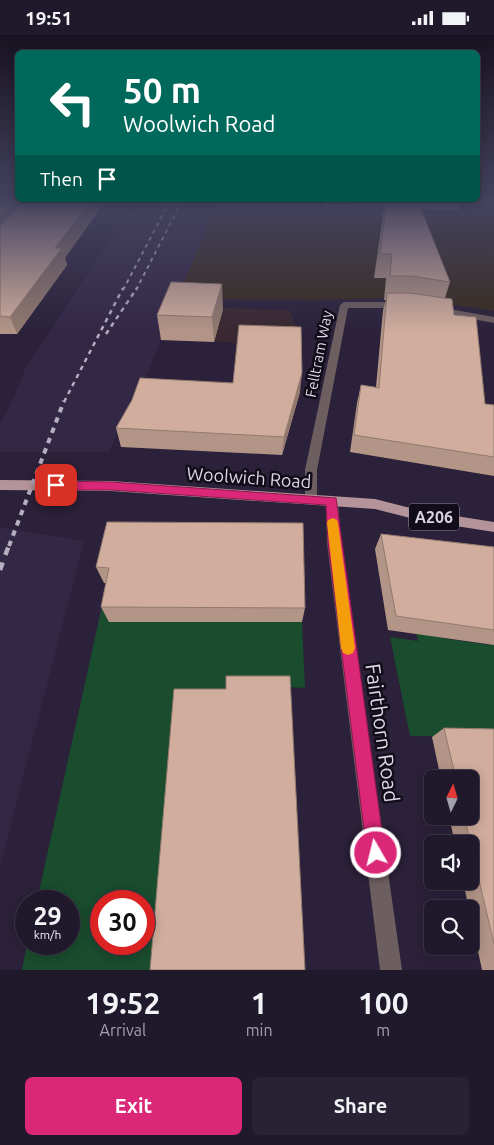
<!DOCTYPE html>
<style>
:root{--surface:#20192c;--page:#282234;--text:#f1f3f6;--muted:#a2a0a9;--line:#3d3848;--accent:#db2777}
body{margin:0;font-family:Ubuntu,sans-serif;background:var(--page);color:var(--text);height:100vh;display:flex;flex-direction:column;font-size:19px;white-space:nowrap}
*{box-sizing:border-box;margin:0}
p{font-size:16px;color:var(--muted)}
.icon{flex:none;width:28px;height:28px;fill:none;stroke:currentColor;stroke-width:2;stroke-linecap:round;stroke-linejoin:round}
.map{position:relative;height:935px;overflow:hidden}
.side{display:flex;flex-direction:column;background:var(--surface);flex:1}
.side>*{flex:none}
.hud{position:absolute;left:15px;top:15px;width:465px;height:152px;border-radius:8px;box-shadow:0 2px 12px #0003,0 0 0 1px var(--line);background:#00695c;color:#fff;overflow:hidden}
.needle{width:32px;rotate:5deg}
.tools{position:absolute;left:424px;top:735px;display:grid;gap:10px}
.tools a{display:grid;place-items:center;width:55px;height:55px;border-radius:8px;background:var(--surface);box-shadow:0 2px 12px #0003,0 0 0 1px var(--line);font-size:25px}
.speed{position:absolute;left:15px;top:855px;display:flex;gap:10px;font-size:25px;font-weight:700;text-align:center}
.speed>*{display:grid;place-content:center;width:65px;height:65px;border-radius:50%;background:var(--surface);box-shadow:0 2px 12px #0003,0 0 0 1px var(--line);line-height:1}
.speed small{font-size:12px;font-weight:400}
.speed .limit{border:8px solid #d22;background:#fff;color:#111}
.pin{position:absolute;display:grid;place-items:center;width:42px;height:42px;color:#fff;margin:-21px;border-radius:10px;box-shadow:0 2px 8px #0006}
.me{position:absolute;width:55px;margin:-28px;rotate:352deg;stroke-linejoin:round;filter:drop-shadow(0 0 4px #0008)}
.turn{display:flex;align-items:center;gap:18px;height:105px;padding:0 25px;font-size:22px}
.turn .icon{width:65px;height:65px;stroke-width:2.5}
.turn b{display:block;font-size:35px;line-height:42px}
.then{display:flex;align-items:center;height:48px;padding:0 25px;background:#0003;gap:10px;font-size:19px}
.eta{display:flex;justify-content:space-evenly;align-items:center;height:85px;text-align:center}
.eta b{font-size:30px;font-weight:700;line-height:35px}
.action{display:flex;gap:10px;margin-top:auto;padding:10px 25px}
.action a{flex:1;height:58px;border-radius:8px;background:var(--accent);color:#fff;font-size:20px;font-weight:700;line-height:58px;text-align:center}
.action a+a{background:var(--page);color:var(--text)}
.status{display:flex;justify-content:space-between;align-items:center;height:35px;padding:0 25px;background:var(--surface);direction:ltr}
.status svg{height:14px;fill:currentColor}
.map>svg:first-child{display:block}
.commercial{fill:#392831}
.industrial{fill:#382b1e}
.built{fill:#332746}
.green{fill:#1a4c2e;fill-rule:evenodd}
.lines{fill:none;stroke-linecap:round;stroke-linejoin:round}
.minor{fill:#6d5e60;fill-rule:evenodd}
.major{fill:#b4949a;fill-rule:evenodd}
.rail-far3{stroke:#b5afc0;stroke-width:2;stroke-dasharray:4 4;stroke-linecap:butt}
.rail-far2{stroke:#b5afc0;stroke-width:2.5;stroke-dasharray:4.5 4.5;stroke-linecap:butt}
.rail-far1{stroke:#b5afc0;stroke-width:4;stroke-dasharray:5.5 5.5;stroke-linecap:butt}
.rail{stroke:#b5afc0;stroke-width:4.5;stroke-dasharray:8 8;stroke-linecap:butt}
.wall{fill:#b39587}
.shaded-wall{fill:#92796e}
.building{fill:#d0ad9d;stroke:#92796e}
.route{fill:#db2777;stroke:#8e194d}
.slow{fill:#f59e0b}
.labels{text-anchor:middle;stroke-width:5;stroke-linejoin:round;paint-order:stroke}
.far-street-label{font-size:15px;fill:#dad5e5;stroke:#110d18}
.shield{fill:#110d18;stroke:#9e99a8;stroke-width:1}
.shield-label{font-size:16px;font-weight:bold;fill:#dad5e5}
.street-label{font-size:18px;fill:#dad5e5;stroke:#110d18}
.near-street-label{font-size:21px;fill:#dad5e5;stroke:#110d18}
</style>
<div class="status"><b>19:51</b><svg viewBox="0 0 49 12"><path d="M0 12V9h3v3zM5 12V6h3v6zM10 12V3h3v9zM15 12V0h3v12zM26 1h20v11H26zM47 4h2v5h-2z"/></svg></div>
<div class="map">
<svg width="494" height="935" viewBox="0 0 494 935">
<rect width="100%" height="100%" fill="#2b213a"/>
<g class="commercial">
<path d="M217,166H494V186L212,179Z"/>
<path d="M174,272L290,275L303,310L161,305Z"/>
</g>
<path class="industrial" d="M212,179L494,186V276L406,263L319,265L177,264Z"/>
<g class="built">
<path d="M136,166H217L130,381L117,398L109,417H0V389L12,367L25,334Z"/>
<path d="M0,492L84,506L0,831Z"/>
</g>
<g class="green">
<path d="M107,548L109,587H222L223,549L245,587H302L305,653L288,652L157,935H22L27,909H69V866H37ZM101,866H144V909H101Z"/>
<path d="M409,565L438,568L442,603L489,610L494,576V702L410,701L390,602L418,606Z"/>
</g>
<g class="lines">
<g class="minor">
<path d="M344,267H401L405,270L401,273H348L317,435V464L315,467H307L305,464V435L340,270Z"/>
<path d="M438,272L494,282V288L435,277V273Z"/>
<path d="M332,461L336,463L338,466L341,508L402,935H380L327,508L326,466L328,463Z"/>
</g>
<path class="major" d="M0,445L111,446L375,464L418,475L494,487V497L418,485L375,474L111,456L0,455Z"/>
<g class="rail-far3">
<path d="M123,255L170,166"/>
<path d="M136,255L182,166"/>
</g>
<g class="rail-far2">
<path d="M106,299L137,253"/>
<path d="M64,367L123,253"/>
</g>
<path class="rail-far1" d="M9,511L64,366"/>
<path class="rail" d="M0,535L9,510"/>
</g>
<g class="wall">
<path d="M0,166L65,223L67,230L17,299H0Z"/>
<path d="M324,166H353L352,172H325Z"/>
<path d="M385,166H461L459,175L421,174L450,247L445,263L454,280L485,369L494,370V441L350,417L357,368L361,350L376,352L383,275L386,265H384L386,243H374Z"/>
<path d="M223,274L214,307L161,305L157,280Z"/>
<path d="M300,357L282,420L121,412L116,393Z"/>
<path d="M107,487L305,573L302,587H109L101,572L106,548H104L96,532Z"/>
<path d="M381,499L494,512V610L388,595L375,514Z"/>
<path d="M444,693L494,694V935H482L470,878V874H469L463,846H470V809H455L449,781H470V744H441L432,702Z"/>
</g>
<g class="shaded-wall">
<path d="M14,166H33L0,203V181Z"/>
<path d="M91,166H106L65,223L67,230L17,299L10,282L55,213Z"/>
<path d="M222,249L223,274L214,307L212,282Z"/>
<path d="M302,338L300,357L282,420L284,402Z"/>
</g>
<g class="building">
<path d="M0,166H14L0,181Z"/>
<path d="M25,166H91L55,213H62L10,282L0,281V191Z"/>
<path d="M387,166H418L450,247L412,241H390L392,219H380Z"/>
<path d="M171,247L222,249L212,282L157,280Z"/>
<path d="M387,258H410L452,264L454,280L476,282L485,369L494,370V422L354,400L361,350L379,353Z"/>
<path d="M239,290L301,292L302,338L284,402L116,393L132,365L140,343L233,348Z"/>
<path d="M107,487L303,488L305,573L101,572L109,533L96,532Z"/>
<path d="M381,499L494,512V595L396,581Z"/>
<path d="M226,641H290L305,935H150L174,654H226Z"/>
<path d="M444,693L494,694V909L464,781H470V744H456Z"/>
</g>
<linearGradient id="sky" x2="0" y2="1"><stop stop-color="#181220"/><stop offset="0.56" stop-color="#444360"/><stop offset="1" stop-color="#444360" stop-opacity="0"/></linearGradient>
<rect width="494" height="297" fill="url(#sky)"/>
<path class="route" d="M56,446L111,447L336,463L385,818L382,825L376,827L369,825L367,818L328,508L326,470L111,455H56L51,450Z"/>
<path class="slow" d="M333,483L337,485L338,488L355,613L353,618L348,620L343,618L341,613L327,488L328,485Z"/>
<g class="labels">
<g class="far-street-label">
<text transform="translate(319 319) rotate(-79)" y="5">Felltram Way</text>
</g>
<rect class="shield" x="409" y="468.5" width="50" height="27" rx="4"/>
<g class="shield-label">
<text x="434" y="488">A206</text>
</g>
<g class="street-label">
<text transform="translate(249 443) rotate(4)" y="6">Woolwich Road</text>
</g>
<g class="near-street-label">
<text transform="translate(382 698) rotate(82)" y="7">Fairthorn Road</text>
</g>
</g>
</svg>
<div class="tools">
<a><svg class="needle" viewBox="-14 -14 28 28"><path d="M0-13l5 13h-10z" fill="#e53935"/><path d="M0 13l5-13h-10z" fill="#a2a0a9"/></svg></a>
<a><svg class="icon" aria-label="sound" viewBox="0 0 24 24"><path d="M4 9h4l5-4v14l-5-4H4zM17 9q2 3 0 6"/></svg></a>
<a><svg class="icon" aria-label="search" viewBox="0 0 24 24"><circle cx="10" cy="10" r="6"/><path d="M15 15l6 6"/></svg></a>
</div>
<div class="speed"><div>29<small>km/h</small></div><div class="limit">30</div></div>
<div class="pin" style="left:56px;top:450px;background:#d93025"><svg class="icon" aria-label="arrive" viewBox="0 0 24 24"><path d="M6 21V4h12l-3 4 3 4H6"/></svg></div>
<svg class="me" style="left:376px;top:818px" viewBox="-20 -20 40 40"><circle r="17" fill="#db2777" stroke="#fff" stroke-width="3"/><path d="M0-11L8 9 0 5-8 9z" fill="#fff"/></svg>
<div class="hud">
<div class="turn"><svg class="icon" aria-label="left" viewBox="0 0 24 24"><path d="M17 20v-9H6M10 6l-5 5 5 5"/></svg><div><b>50 m</b>Woolwich Road</div></div>
<div class="then">Then<svg class="icon" aria-label="arrive" viewBox="0 0 24 24"><path d="M6 21V4h12l-3 4 3 4H6"/></svg></div>
</div>
</div>
<section class="side">
<div class="eta">
<div><b>19:52</b><p>Arrival</p></div>
<div><b>1</b><p>min</p></div>
<div><b>100</b><p>m</p></div>
</div>
<div class="action"><a>Exit</a><a>Share</a></div>
</section>
